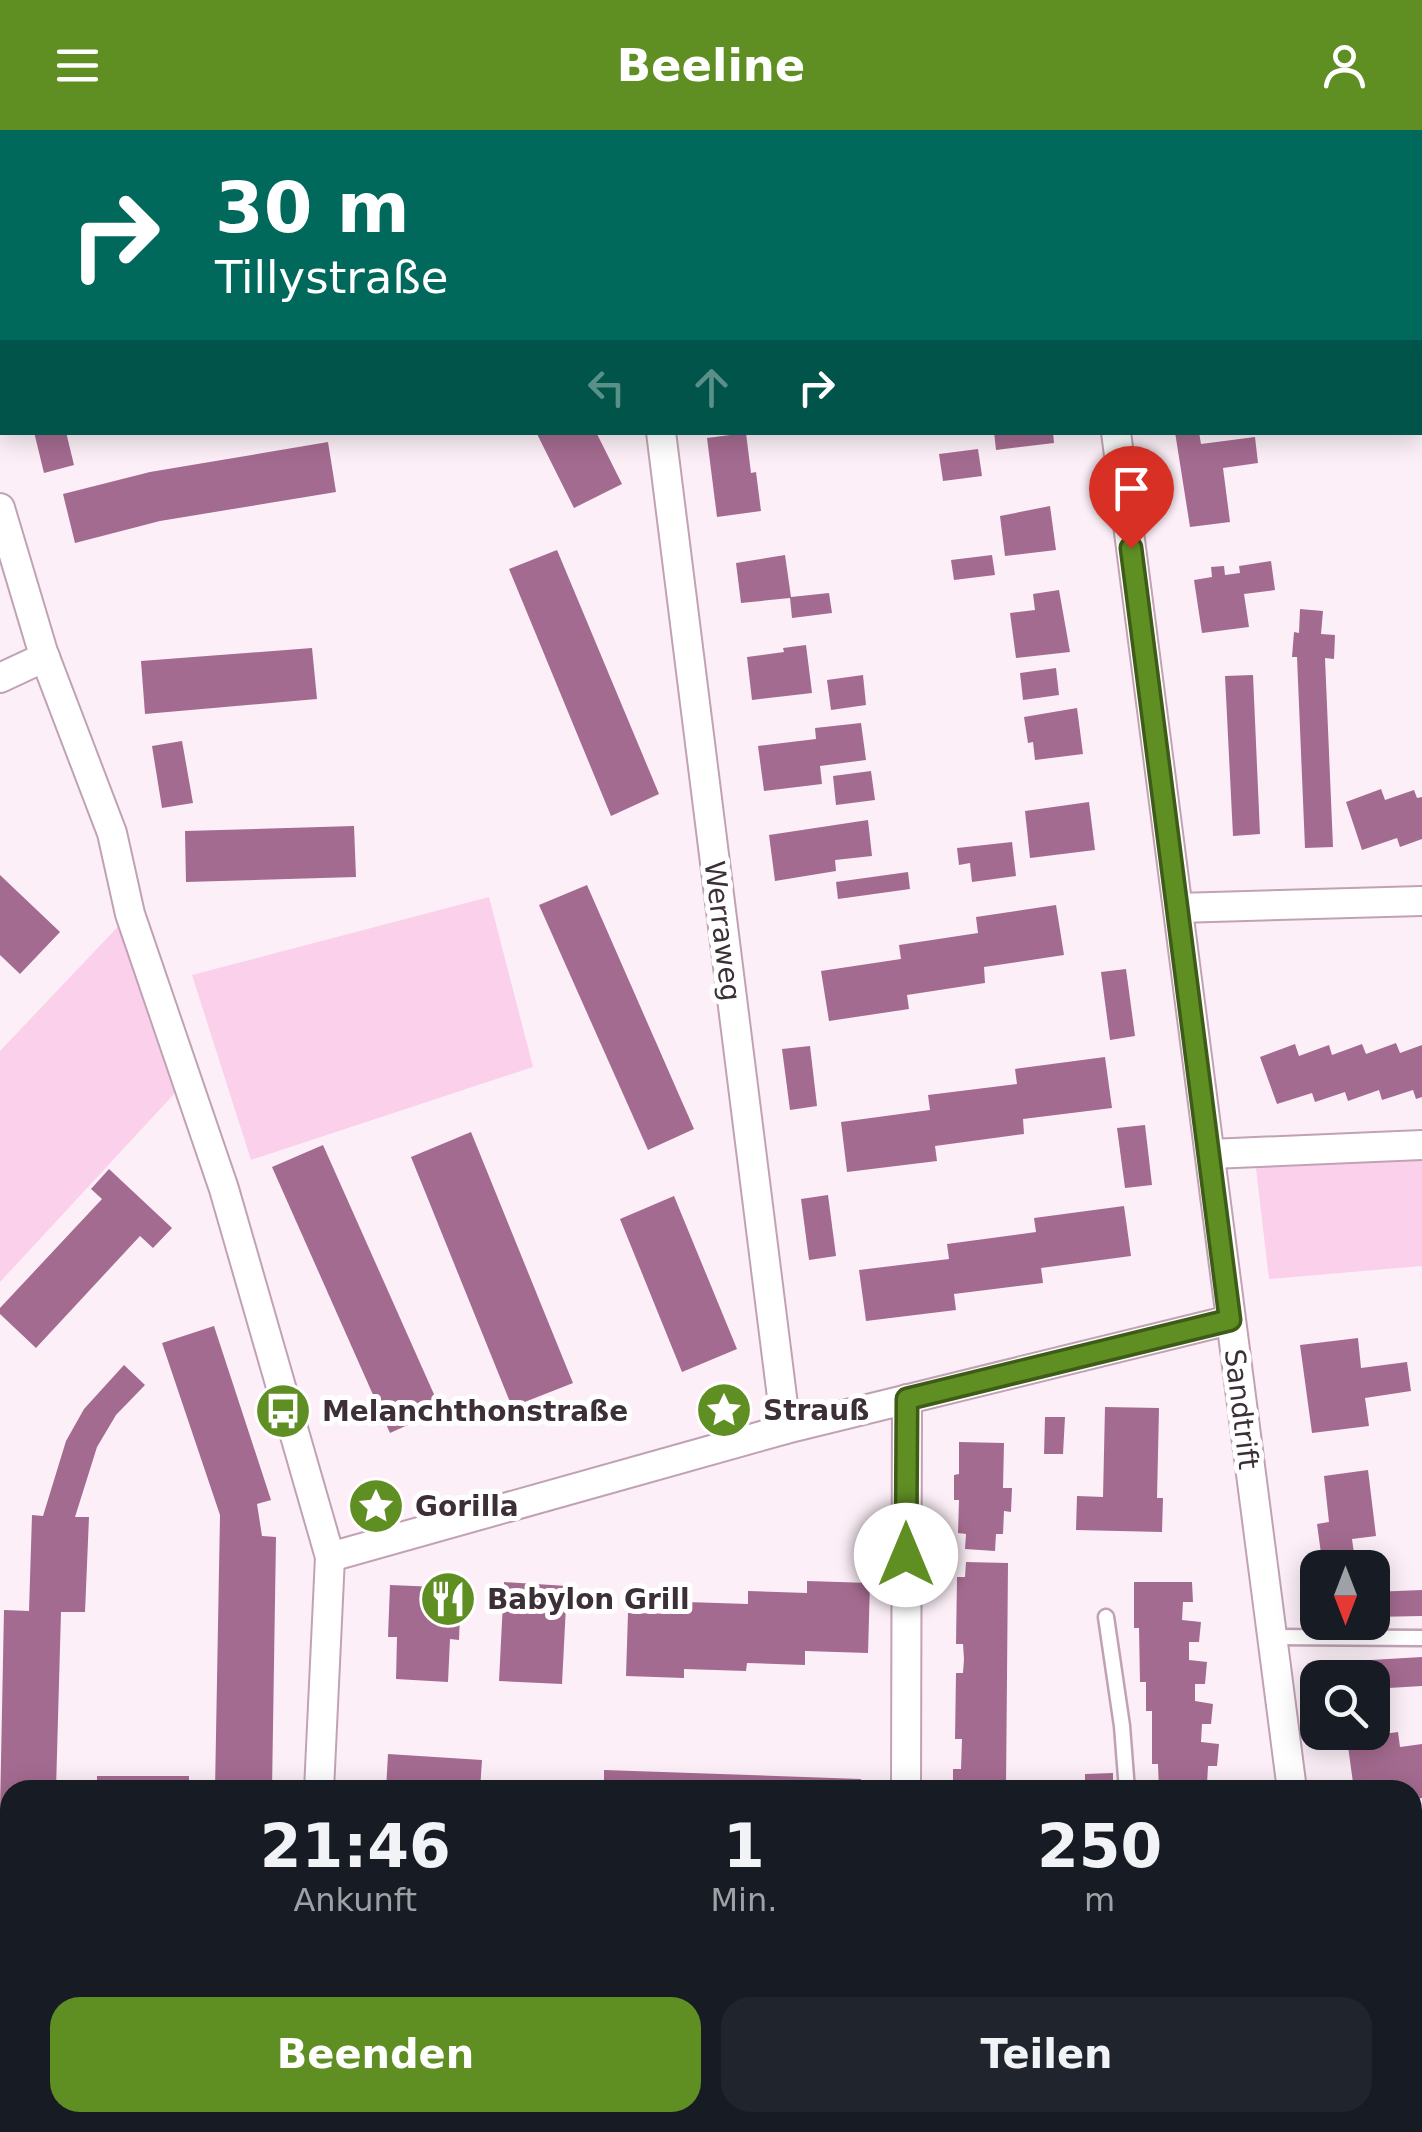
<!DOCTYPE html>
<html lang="de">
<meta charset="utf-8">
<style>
:root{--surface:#171b24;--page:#20242c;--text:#f1f3f6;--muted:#9ea1a6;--accent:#5f8e23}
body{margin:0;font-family:"DejaVu Sans",sans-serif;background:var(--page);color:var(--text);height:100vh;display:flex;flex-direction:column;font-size:38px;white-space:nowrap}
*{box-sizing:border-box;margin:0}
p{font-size:32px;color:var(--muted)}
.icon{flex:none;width:55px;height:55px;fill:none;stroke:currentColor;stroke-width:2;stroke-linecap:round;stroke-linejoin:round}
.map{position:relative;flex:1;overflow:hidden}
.drawer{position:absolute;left:0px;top:1650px;width:1422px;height:352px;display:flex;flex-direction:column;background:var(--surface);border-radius:30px 30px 0 0;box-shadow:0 5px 25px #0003}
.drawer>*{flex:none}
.top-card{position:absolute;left:0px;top:0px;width:1422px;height:305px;box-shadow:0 5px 25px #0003;background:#00695c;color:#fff;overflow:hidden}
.needle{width:65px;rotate:180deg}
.tools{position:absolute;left:1300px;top:1420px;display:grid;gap:20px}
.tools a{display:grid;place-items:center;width:90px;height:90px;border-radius:20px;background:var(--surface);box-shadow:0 5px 25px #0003;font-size:50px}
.pin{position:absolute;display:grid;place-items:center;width:85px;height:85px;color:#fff;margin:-102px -42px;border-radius:50% 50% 50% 0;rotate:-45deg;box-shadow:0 0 10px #0007}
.pin .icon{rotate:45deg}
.me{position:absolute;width:110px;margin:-55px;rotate:0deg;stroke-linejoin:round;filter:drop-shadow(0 0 8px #0008)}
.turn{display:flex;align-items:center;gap:35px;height:210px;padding:0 50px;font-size:45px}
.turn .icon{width:130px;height:130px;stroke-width:2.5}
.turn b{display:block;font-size:70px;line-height:85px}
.lanes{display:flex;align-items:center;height:95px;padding:0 50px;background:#0003;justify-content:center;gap:50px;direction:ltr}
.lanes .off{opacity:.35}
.eta{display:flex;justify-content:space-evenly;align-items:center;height:170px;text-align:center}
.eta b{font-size:60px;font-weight:700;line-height:70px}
.primary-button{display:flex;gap:20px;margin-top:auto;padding:20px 50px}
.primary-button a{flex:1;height:115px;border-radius:30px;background:var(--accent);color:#fff;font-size:40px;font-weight:700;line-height:115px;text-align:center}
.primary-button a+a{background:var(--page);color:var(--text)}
header{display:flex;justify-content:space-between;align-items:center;height:130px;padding:0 50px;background:var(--accent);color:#fff;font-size:45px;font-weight:700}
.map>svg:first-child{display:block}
.green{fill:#fbd0ea}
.building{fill:#a46b90}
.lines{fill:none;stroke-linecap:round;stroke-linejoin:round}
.service-casing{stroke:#c1a2b5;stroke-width:19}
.minor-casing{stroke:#c1a2b5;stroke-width:32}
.service{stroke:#fff;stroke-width:14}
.minor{stroke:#fff;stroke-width:28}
.route-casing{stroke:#3e5c17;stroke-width:25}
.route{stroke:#5f8e23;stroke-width:18}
.labels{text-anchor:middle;stroke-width:10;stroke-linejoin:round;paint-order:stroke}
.street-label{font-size:28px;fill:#3c2f37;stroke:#fff}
.poi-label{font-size:28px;font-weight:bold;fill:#3c2f37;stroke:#fff;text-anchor:start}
</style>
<header><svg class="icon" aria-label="menu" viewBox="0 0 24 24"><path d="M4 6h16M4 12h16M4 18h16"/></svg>Beeline<svg class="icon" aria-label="person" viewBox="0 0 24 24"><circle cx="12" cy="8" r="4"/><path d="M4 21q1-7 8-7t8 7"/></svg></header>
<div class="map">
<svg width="1422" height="2002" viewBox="0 0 1422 2002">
<rect width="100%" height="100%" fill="#fceff7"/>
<g class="green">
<path d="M489,767L533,937L251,1030L192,845Z"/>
<path d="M130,784L187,950L0,1152V921Z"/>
<path d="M1422,1022V1136L1269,1149L1255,1030Z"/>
</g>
<g class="building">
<path d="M34,302H66L74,335L44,343Z"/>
<path d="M536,302H596L622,354L574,378Z"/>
<path d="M994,302H1053L1054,313L996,320Z"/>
<path d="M1175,302H1199L1201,314L1255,307L1258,333L1223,338L1230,392L1190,397Z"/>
<path d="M746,303L751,343L756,342L761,381L717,387L707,308Z"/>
<path d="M328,312L336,362L160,391L75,413L63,364L150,342Z"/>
<path d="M978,319L982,346L943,351L939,324Z"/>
<path d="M1050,376L1056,420L1005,426L1000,386Z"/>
<path d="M557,420L659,664L611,686L509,439Z"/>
<path d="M785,425L791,467L829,463L832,483L792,488L790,468L741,473L736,433Z"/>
<path d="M992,425L995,445L954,450L951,430Z"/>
<path d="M1271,431L1275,460L1244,464L1249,497L1202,503L1194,450L1212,447L1211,437L1224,436L1225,445L1240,443L1239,436Z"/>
<path d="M1059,460L1070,522L1016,528L1010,483L1035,480L1033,464Z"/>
<path d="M1300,479L1323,481L1321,504L1335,505L1334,529L1325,528L1333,717L1305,718L1297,527H1292L1294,502L1299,503Z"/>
<path d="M806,515L812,563L752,570L747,527L784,522L783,518Z"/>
<path d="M312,518L317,569L145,584L141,531Z"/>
<path d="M1056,538L1059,565L1023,570L1020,543Z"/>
<path d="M863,545L866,575L831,580L827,550Z"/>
<path d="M1253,545L1260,704L1233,706L1225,546Z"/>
<path d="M1077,578L1083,624L1035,630L1033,612L1028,613L1024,587Z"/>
<path d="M861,593L866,630L820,636L822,654L764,661L758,616L816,609L815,598Z"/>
<path d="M182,611L193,673L162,678L152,616Z"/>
<path d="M871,641L875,670L836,675L833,646Z"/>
<path d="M1381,659L1385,670L1414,660L1417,668L1422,667V709L1400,717L1397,708L1362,720L1346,672Z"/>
<path d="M1089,672L1095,720L1030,728L1025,681Z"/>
<path d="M868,690L872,726L835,730L836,741L775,751L769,705Z"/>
<path d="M354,696L356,747L186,752L185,701Z"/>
<path d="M1012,712L1016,746L972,752L970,733L959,735L957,718Z"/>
<path d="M908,742L910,759L838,769L836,752Z"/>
<path d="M0,745L60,802L20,844L0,825Z"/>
<path d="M587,755L694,999L648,1020L539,775Z"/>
<path d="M1056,775L1064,825L984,837L985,853L907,865L909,879L829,891L821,841L901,829L899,815L978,803L976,787Z"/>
<path d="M1126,839L1135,906L1110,910L1101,842Z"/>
<path d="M1396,913L1400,923L1422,915V967L1416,969L1413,960L1382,970L1379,960L1348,971L1345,962L1315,972L1312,963L1277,974L1260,927L1295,914L1299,926L1329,915L1332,925L1362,914L1366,924Z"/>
<path d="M810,916L817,976L790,980L782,919Z"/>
<path d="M1105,927L1112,978L1023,989L1024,1004L935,1016L937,1031L847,1042L841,992L930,980L928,965L1017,954L1015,939Z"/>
<path d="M1145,995L1152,1055L1125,1058L1117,998Z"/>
<path d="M471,1002L573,1253L512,1277L411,1027Z"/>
<path d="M323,1015L441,1280L390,1303L272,1037Z"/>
<path d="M109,1039L172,1098L153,1118L140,1106L36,1218L0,1184V1178L102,1069L91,1059Z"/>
<path d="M828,1065L836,1126L809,1130L801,1069Z"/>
<path d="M674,1066L737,1219L682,1242L620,1089Z"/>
<path d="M1124,1076L1131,1126L1041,1138L1043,1153L954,1164L956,1180L866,1191L859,1140L949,1129L947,1114L1036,1102L1034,1088Z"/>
<path d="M214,1196L271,1370L257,1374L262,1406L276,1407L272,1660H215L220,1385L162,1213Z"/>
<path d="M1358,1208L1361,1238L1407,1232L1411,1261L1365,1268L1369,1296L1312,1303L1300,1215Z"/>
<path d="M124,1235L145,1255L116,1285L97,1317L75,1387H89L85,1482H61L56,1660H10V1680H0L4,1480L29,1481L32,1385L43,1386L66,1311L84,1279Z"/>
<path d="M1105,1277L1159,1278L1157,1368H1163L1162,1402L1076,1400L1077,1366L1103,1367Z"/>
<path d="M1045,1287H1065L1063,1324H1044Z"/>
<path d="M959,1312L1004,1313L1003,1358H1012L1011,1382L1004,1381L1003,1404H996L995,1421L965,1419L966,1404L958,1403L959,1370H954V1345L959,1344Z"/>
<path d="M1368,1340L1376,1406L1352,1409L1356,1438H1323L1317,1394L1329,1392L1324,1346Z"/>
<path d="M966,1432L1008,1433L1006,1660H953V1639H961L962,1609H955L956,1543H963L964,1529L963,1514H956L957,1447H965Z"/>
<path d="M807,1451L870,1453L868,1523L805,1521V1535L747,1533L746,1541L684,1539V1548L626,1546L628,1483L686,1484V1472L748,1474V1461L807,1463Z"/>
<path d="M504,1452L567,1456L562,1554L499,1551Z"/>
<path d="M1134,1452H1192L1193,1472H1183L1182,1490L1201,1492L1199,1512H1189V1530L1207,1532L1205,1554H1195V1571L1213,1574L1211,1594H1202L1201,1612L1219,1614L1217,1636H1208L1207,1654L1225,1656V1660H1159L1158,1634H1152V1581H1146V1552H1140L1139,1498H1134Z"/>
<path d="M390,1455L461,1458L459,1510L450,1509L448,1552L396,1549L397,1507H388Z"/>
<path d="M1422,1460V1486L1372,1487V1462Z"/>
<path d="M1422,1527V1556L1372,1559V1548H1355L1354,1531Z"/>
<path d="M1398,1602L1400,1617L1422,1614V1668L1412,1669V1660H1354L1347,1609Z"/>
<path d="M388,1624L482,1630L480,1660H386Z"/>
<path d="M604,1640L861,1649V1660H604Z"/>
<path d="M1113,1643V1660H1085V1644Z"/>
<rect x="97" y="1646" width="92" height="14"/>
<path d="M1422,1825V1876L1412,1877V1826Z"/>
<path d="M1422,1892V1945L1412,1947V1893Z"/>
<path d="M216,1992H272V2002H215Z"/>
<path d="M518,1992V2002H433L407,1993Z"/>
<path d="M635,1992H669L668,2002H635Z"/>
<path d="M758,1992H862L861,2002H758Z"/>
<path d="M1033,1992V2002H968V1993Z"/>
<path d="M1168,1992H1228V2002H1178V1998H1168Z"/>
</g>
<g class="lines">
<g class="service-casing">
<g id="service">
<path d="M1420,160H1422"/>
<path d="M1106,1487L1122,1596L1127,1660"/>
<path d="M1271,1507L1422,1508"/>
</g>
</g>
<g class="minor-casing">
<g id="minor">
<path d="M598,0L599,2"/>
<path d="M1075,0L1076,2"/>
<path d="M433,2L442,0"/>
<path d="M0,127L2,126"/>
<path d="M661,302L786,1299"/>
<path d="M1116,302L1292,1660"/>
<path d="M0,378L43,522L112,703L130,784L224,1059L330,1427L319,1660"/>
<path d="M0,548L45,527"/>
<path d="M1178,778L1422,771"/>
<path d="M1210,1024L1422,1015"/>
<path d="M330,1427L786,1299L1230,1190"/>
<path d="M906,1660L907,1269"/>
<path d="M1412,1767H1422"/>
<path d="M0,1776L10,1770"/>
<path d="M1334,1992L1335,2002"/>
<path d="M923,2002L924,1992"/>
</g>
</g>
<use href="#service" class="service"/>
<use href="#minor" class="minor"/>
</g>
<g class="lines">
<g class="route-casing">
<path id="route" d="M906,1425L907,1269L1230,1190L1131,418"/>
</g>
<use href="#route" class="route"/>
</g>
<defs>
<g id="sight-disc" transform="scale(2.875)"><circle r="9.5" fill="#5f8e23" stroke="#fff"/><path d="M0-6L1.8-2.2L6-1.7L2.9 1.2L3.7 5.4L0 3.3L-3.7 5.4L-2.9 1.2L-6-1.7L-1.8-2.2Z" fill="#fff"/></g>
<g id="bus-disc" transform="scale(2.875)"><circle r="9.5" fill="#5f8e23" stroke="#fff"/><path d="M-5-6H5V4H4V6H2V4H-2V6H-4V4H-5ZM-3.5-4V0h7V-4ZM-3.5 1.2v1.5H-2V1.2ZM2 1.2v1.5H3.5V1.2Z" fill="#fff"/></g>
<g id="restaurant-disc" transform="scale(2.875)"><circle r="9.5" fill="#5f8e23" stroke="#fff"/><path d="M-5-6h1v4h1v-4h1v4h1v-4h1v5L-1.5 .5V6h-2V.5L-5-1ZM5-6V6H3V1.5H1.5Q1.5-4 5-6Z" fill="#fff"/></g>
</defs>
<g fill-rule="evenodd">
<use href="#sight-disc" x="724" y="1280"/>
<use href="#bus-disc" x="283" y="1281"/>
<use href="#sight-disc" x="376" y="1376"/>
<use href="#restaurant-disc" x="448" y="1469"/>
</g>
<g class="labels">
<g class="street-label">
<text transform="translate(723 801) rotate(83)" y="10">Werraweg</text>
<text transform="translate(1242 1279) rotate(83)" y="10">Sandtrift</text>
</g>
<g class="poi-label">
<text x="763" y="1290">Strauß</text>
<text x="322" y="1291">Melanchthonstraße</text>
<text x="415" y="1386">Gorilla</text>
<text x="487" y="1479">Babylon Grill</text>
</g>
</g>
</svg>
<div class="tools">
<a><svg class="needle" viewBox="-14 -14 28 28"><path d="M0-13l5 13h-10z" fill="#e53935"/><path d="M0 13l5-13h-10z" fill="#9ea1a6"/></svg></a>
<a><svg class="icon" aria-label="search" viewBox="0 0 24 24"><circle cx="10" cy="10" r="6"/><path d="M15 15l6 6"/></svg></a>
</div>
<div class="pin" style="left:1131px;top:418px;background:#d93025"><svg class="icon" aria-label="arrive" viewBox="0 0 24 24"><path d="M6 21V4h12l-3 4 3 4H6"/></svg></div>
<svg class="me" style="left:906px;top:1425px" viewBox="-20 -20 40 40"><circle r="19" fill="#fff"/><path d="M0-13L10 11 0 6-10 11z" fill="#5f8e23"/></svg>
<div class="top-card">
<div class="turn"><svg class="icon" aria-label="right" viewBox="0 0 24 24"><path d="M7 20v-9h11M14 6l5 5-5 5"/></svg><div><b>30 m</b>Tillystraße</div></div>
<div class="lanes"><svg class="icon off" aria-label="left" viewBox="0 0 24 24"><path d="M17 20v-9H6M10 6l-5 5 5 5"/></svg><svg class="icon off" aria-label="ahead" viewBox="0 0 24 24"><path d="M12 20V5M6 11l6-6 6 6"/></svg><svg class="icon" aria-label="right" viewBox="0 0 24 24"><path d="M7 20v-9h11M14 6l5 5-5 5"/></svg></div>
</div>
<section class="drawer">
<div class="eta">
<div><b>21:46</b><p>Ankunft</p></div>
<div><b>1</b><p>Min.</p></div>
<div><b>250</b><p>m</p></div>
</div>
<div class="primary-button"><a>Beenden</a><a>Teilen</a></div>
</section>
</div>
